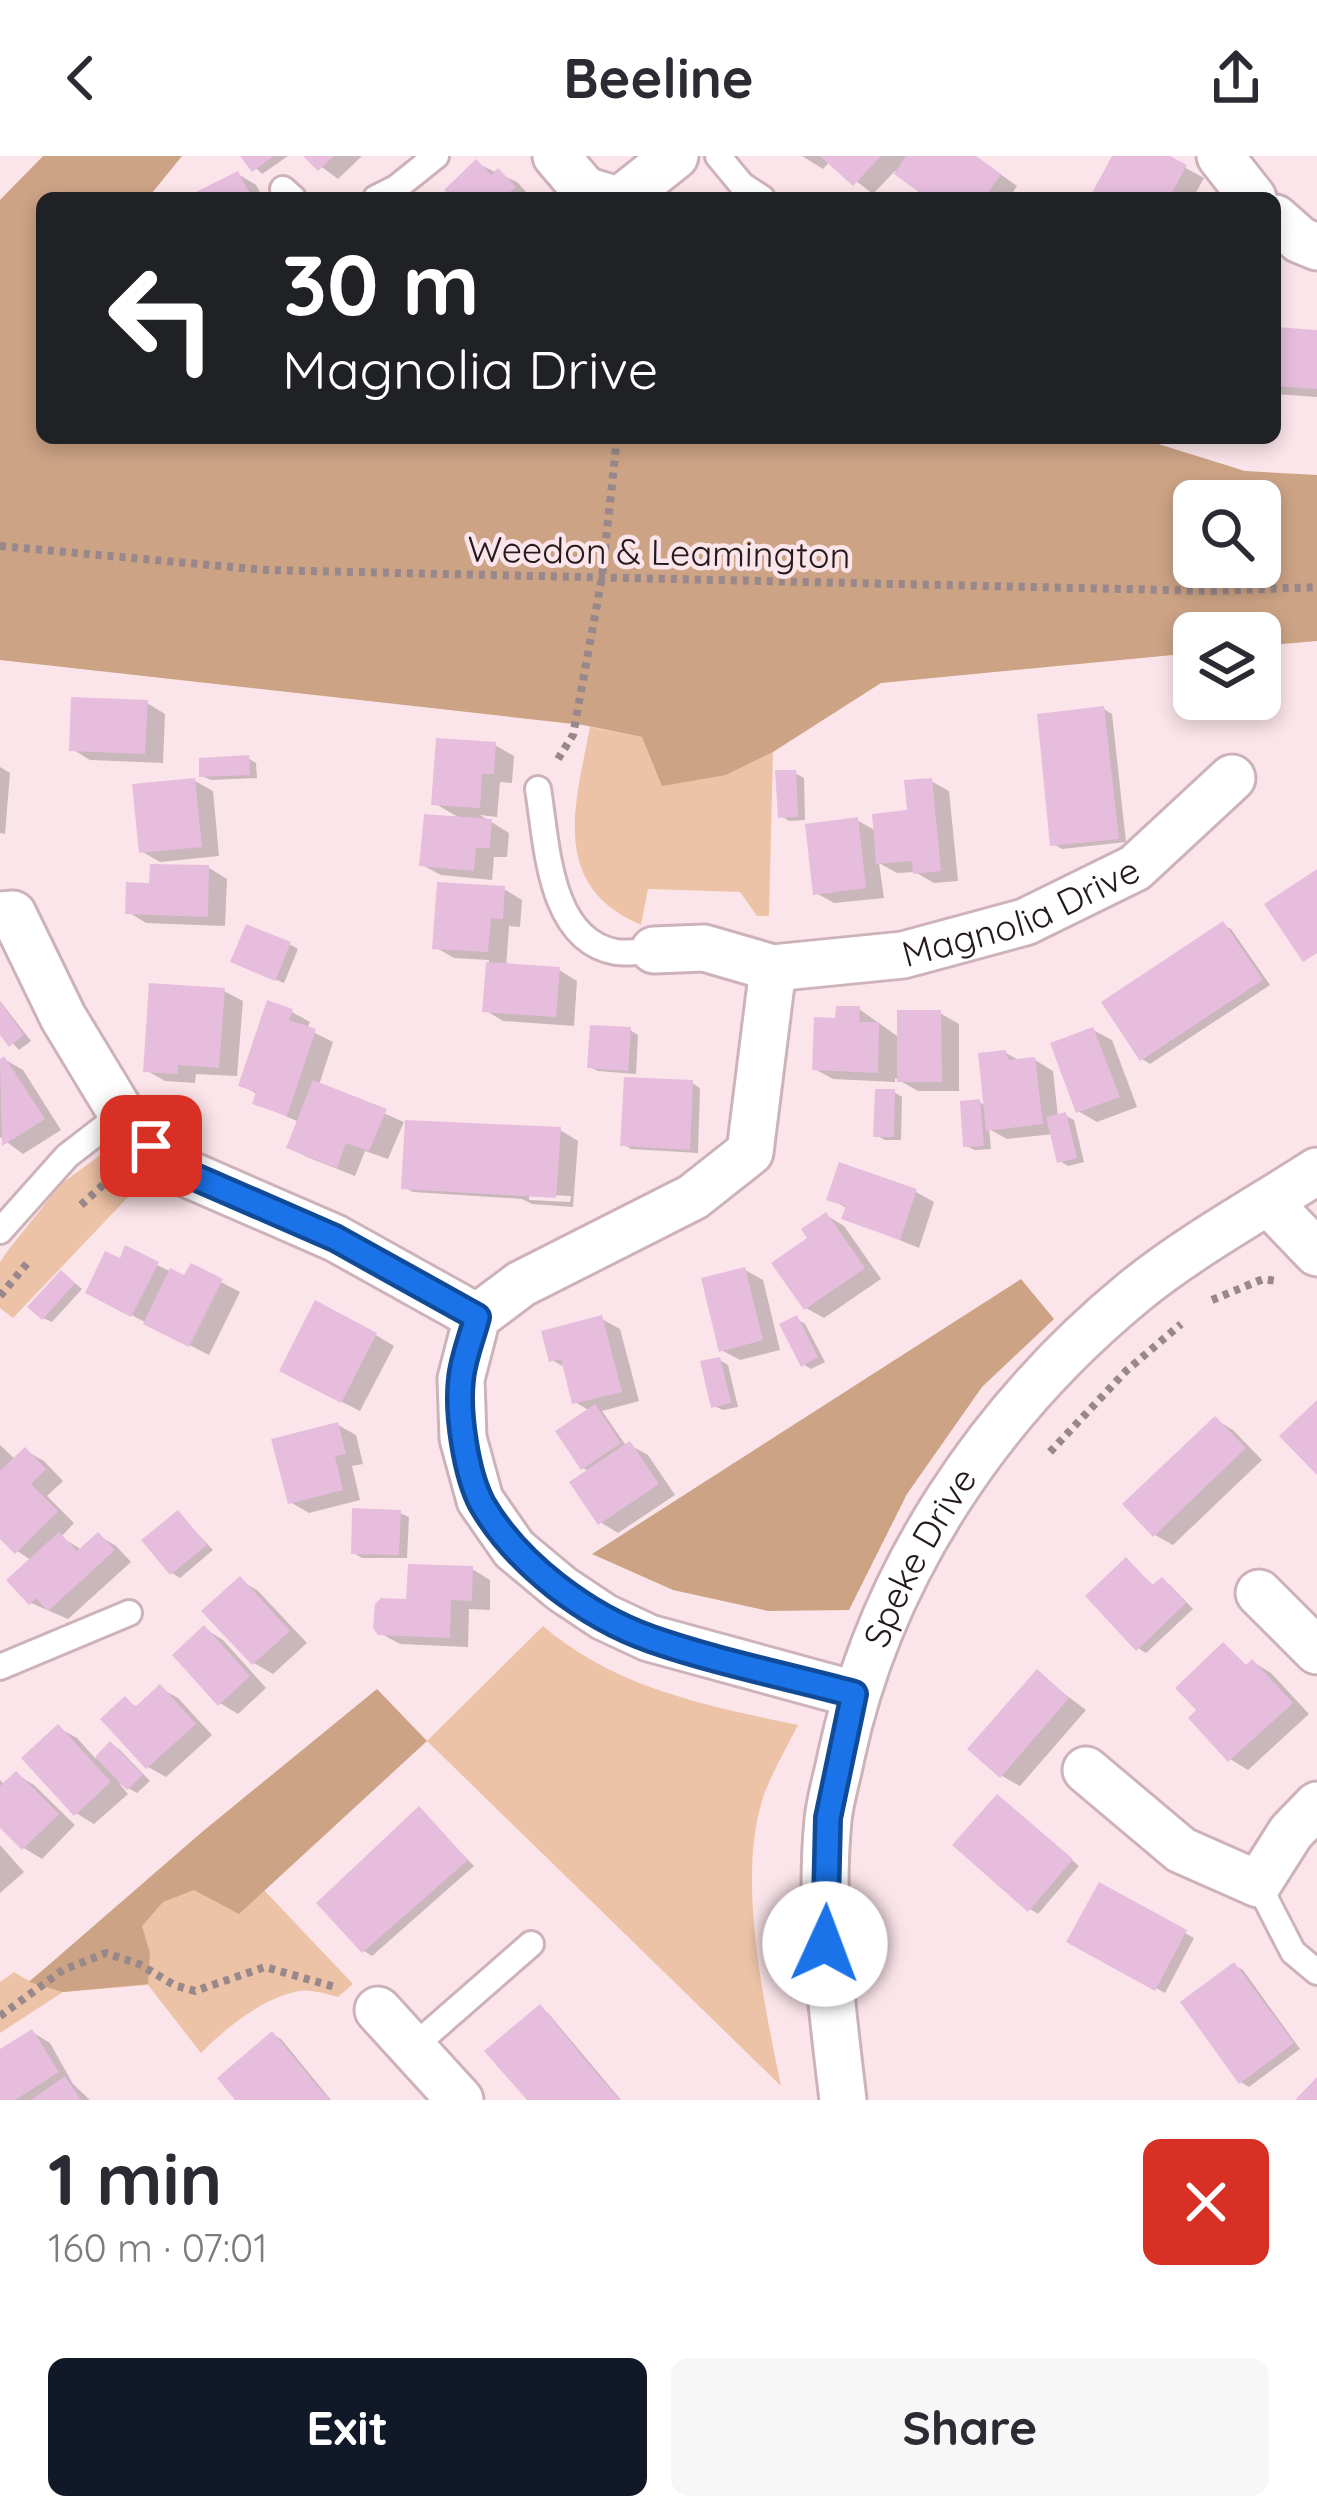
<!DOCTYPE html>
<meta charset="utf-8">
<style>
:root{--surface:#fff;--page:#f7f7f7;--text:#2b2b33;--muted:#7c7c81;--accent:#111827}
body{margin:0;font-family:Quicksand,sans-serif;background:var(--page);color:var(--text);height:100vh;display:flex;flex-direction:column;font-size:45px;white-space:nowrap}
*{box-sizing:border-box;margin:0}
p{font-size:39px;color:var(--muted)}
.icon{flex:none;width:66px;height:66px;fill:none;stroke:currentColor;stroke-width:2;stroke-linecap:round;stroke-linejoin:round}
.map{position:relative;height:1944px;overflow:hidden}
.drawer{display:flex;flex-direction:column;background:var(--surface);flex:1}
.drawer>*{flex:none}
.guide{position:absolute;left:36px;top:36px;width:1245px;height:252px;border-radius:18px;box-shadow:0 6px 18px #0003;background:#202124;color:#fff;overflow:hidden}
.tools{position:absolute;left:1173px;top:324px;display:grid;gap:24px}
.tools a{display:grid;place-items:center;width:108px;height:108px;border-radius:18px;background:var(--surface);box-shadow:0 6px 18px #0003;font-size:60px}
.pin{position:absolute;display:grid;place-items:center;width:102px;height:102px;color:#fff;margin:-51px;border-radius:24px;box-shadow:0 6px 18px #0006}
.me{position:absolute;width:132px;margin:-66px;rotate:2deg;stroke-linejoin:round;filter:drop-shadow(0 0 9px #0008)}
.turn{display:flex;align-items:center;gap:42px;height:252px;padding:0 48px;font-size:54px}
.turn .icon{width:156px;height:156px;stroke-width:2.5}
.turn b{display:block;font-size:84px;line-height:102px}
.round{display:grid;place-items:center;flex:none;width:126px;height:126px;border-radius:18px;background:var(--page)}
.overview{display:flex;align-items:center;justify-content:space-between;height:204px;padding:0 48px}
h1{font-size:72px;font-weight:700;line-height:90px}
.cta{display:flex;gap:24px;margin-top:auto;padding:24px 48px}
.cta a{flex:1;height:138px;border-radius:18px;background:var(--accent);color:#fff;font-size:48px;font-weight:700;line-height:138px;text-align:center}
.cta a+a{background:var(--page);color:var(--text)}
header{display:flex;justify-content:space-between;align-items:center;height:156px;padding:0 48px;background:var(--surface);font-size:54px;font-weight:700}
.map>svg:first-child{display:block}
.green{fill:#ecc3a6}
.forest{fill:#cca385;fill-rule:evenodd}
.shadow{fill:#0003;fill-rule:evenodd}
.building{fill:#e7bdde}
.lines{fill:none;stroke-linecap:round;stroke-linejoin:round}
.service-casing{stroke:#ceb2b9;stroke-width:30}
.minor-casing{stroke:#ceb2b9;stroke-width:51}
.path{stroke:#98878b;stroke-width:8;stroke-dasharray:6 6;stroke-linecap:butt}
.service{stroke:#fff;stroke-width:24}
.minor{stroke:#fff;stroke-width:45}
.route-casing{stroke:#114b97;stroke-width:30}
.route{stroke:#1a73e8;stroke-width:21}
.labels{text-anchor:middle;stroke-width:9;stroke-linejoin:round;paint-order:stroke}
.street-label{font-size:36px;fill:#24191c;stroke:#fce5ea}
</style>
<header><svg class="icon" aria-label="back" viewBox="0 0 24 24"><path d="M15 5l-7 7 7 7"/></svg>Beeline<svg class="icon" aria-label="share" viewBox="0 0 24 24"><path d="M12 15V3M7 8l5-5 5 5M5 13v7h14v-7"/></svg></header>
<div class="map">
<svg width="1317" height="1944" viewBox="0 0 1317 1944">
<rect width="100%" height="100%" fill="#fce5ea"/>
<g class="green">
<path d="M590,571L642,581L726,619L773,596L769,760H757L740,736L648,733L641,769C549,729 575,650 590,571Z"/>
<path d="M118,986L151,1017L13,1162L0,1152V1106L9,1093L61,1028Z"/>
<path d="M543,1470C615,1532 707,1550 798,1569C787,1591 774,1613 765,1636C735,1718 764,1846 781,1930L427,1585Z"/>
<path d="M187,1700L263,1733L353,1828L338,1841C326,1838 311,1833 299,1835C261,1843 228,1870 201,1897L148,1829L63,1836L0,1877V1826L14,1816L29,1825Z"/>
</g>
<g class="forest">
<path d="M43,0H182L148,42H42V282H1139L1245,315L1317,319V485L1260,490V477H1194V497L881,527L773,596L726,619L662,630L642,581L583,569L0,504V44ZM1194,345H1260V411H1194Z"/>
<path d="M1021,1123L1054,1163L982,1231L907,1338L849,1454L768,1455L673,1434L592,1398Z"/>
<path d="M377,1533L427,1585L239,1758L194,1734L163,1746L142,1770L150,1797L148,1828L63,1836L29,1826L202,1676Z"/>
</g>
<g class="shadow">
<path d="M244,0H288L262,18Z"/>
<path d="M307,0H362L338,23Z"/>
<path d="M802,0H975L1017,30L1009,42H932L895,15L873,38L830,5L823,13Z"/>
<path d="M1115,0H1164L1204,22L1193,42H1106Z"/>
<path d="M476,7L517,26L532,42H456Z"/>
<path d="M238,18L256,29L263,42H191Z"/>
<path d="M1275,174L1317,177V241L1275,238Z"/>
<path d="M147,547L165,558L163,607L90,604L72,593Z"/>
<path d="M1104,553L1112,558L1126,686L1062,693L1053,688Z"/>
<path d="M495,589L514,600L512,627L500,626L497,661L480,659L509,677L507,701H494L492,724L441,719L422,709L463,664L434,647Z"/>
<path d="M248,602L256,607L257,622L211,624L202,620Z"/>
<path d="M0,611L10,617L5,678L0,677Z"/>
<path d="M795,617L804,622L805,664L789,665L781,660Z"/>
<path d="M195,625L213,635L219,700L160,706L141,695Z"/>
<path d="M931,625L949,635L958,725L934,727L915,716L897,717L879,707L884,742L834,747L816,737L857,664L876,675L910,657Z"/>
<path d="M209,712L227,723L225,770L146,767L128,756L152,730Z"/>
<path d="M504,733L522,744L520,771L509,770L506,811L559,814L577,825L574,870L503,865L485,854L489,804L454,802L435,791Z"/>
<path d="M1223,769L1231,773L1270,829L1150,908L1142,903Z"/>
<path d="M289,788L298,793L284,827L242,810Z"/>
<path d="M224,835L243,845L237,920L196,918L195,927L165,925L146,914Z"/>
<path d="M0,845L31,885L19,894L0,874Z"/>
<path d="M859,853L900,882L940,857L959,868V935H918L895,922V926L833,923L815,913Z"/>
<path d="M292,856L310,866L307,873L333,886L319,929L404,966L388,1003L365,995L355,1020L307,1001L289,991L299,966L256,947L258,939L242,929Z"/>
<path d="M630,874L638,879L636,918L598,915L590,911Z"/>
<path d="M1093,874L1112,884L1137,951L1097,966L1078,955Z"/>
<path d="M1006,897L1022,906L1035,904L1053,915L1058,961L1065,959L1074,964L1084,1006L1068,1010L1060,1005L1054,978L1007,983L989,973L991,993L975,994L966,990L979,946L986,950Z"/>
<path d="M4,903L23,914L61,974L23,998L0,981V906Z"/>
<path d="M692,927L700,932L698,997L631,993L623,988Z"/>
<path d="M894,936L902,941L901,984H885L876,979Z"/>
<path d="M560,974L578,985L573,1051L532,1048L522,1043L413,1036L404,1031ZM529,1038L571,1040L570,1046L529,1044Z"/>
<path d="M840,1010L916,1036L934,1046L919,1092L845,1062L848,1053L829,1042Z"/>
<path d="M826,1059L844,1070L881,1123L824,1162L806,1152L811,1083Z"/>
<path d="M121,1106L157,1109L186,1123L192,1111L240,1136L209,1199L106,1146Z"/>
<path d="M745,1114L763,1124L780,1194L740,1204L721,1194Z"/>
<path d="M70,1123L82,1133L52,1166L43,1162Z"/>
<path d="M602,1163L620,1173L639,1245L602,1255L627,1291L630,1289L648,1299L675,1339L618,1377L600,1366L590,1316L583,1312L590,1255L575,1246L566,1212L552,1204Z"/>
<path d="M797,1163L805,1168L825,1206L811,1213L803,1208Z"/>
<path d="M376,1179L394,1190L360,1255L301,1225Z"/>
<path d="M720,1204L728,1209L738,1251L723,1254L714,1250Z"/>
<path d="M1215,1263L1233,1274L1262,1304L1173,1389L1155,1379Z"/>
<path d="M338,1269L356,1279L363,1308L352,1310L360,1344L309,1357L290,1346Z"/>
<path d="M0,1289L16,1304L26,1295L44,1305L63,1325L47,1340L74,1367L61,1381L82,1394L98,1379L116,1390L131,1406L68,1463L31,1447L10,1424L32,1405L0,1383Z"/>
<path d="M178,1357L213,1394L180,1422L172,1417Z"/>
<path d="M400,1357L409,1361L407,1402H362L354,1397Z"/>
<path d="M1127,1405L1155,1431L1162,1424L1170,1429L1193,1453L1146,1497L1138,1492Z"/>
<path d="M472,1413L490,1424V1454L469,1453L468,1491L400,1488L380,1477L409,1446Z"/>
<path d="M240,1424L258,1435L307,1487L273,1518L254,1507L206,1455Z"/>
<path d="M205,1473L223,1484L266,1532L238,1558L220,1547Z"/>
<path d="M1223,1490L1248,1511L1253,1506L1271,1517L1309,1558L1248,1614L1230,1603L1200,1554Z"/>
<path d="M1037,1517L1086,1554L1020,1630L1002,1620Z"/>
<path d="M160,1532L178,1542L212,1579L166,1621L148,1611L125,1544L139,1552Z"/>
<path d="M59,1572L77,1582L96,1603L111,1588L119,1593L150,1625L137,1637L119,1627L128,1638L94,1668L76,1657Z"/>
<path d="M16,1618L34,1629L75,1669L42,1703L24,1692L0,1668V1624L5,1629Z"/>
<path d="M1005,1646L1079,1710L1038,1758L1030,1753Z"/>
<path d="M419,1654L474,1710L372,1800L364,1795Z"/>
<path d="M0,1689L24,1716L0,1737Z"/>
<path d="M1100,1731L1194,1782L1165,1837L1070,1785Z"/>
<path d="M1234,1809L1243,1814L1300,1893L1249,1931L1241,1926Z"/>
<path d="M540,1852L548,1857L621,1944H532Z"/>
<path d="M32,1876L50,1887L73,1928L90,1944H0V1896Z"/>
<path d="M272,1878L281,1883L331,1944H240Z"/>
</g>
<g class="building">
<path d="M240,0H274L252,16Z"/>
<path d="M303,0H334L318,15Z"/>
<path d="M820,0H881L853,30Z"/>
<path d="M906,0H976L1001,18L984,42H927L894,18Z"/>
<path d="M1112,0H1170L1187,9L1169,42H1101L1092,37Z"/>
<path d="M476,3L491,19L498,12L516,31L503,42H452L444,34Z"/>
<path d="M238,15L252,42H184Z"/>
<path d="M1275,171L1317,174V233L1275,230Z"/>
<path d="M71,541L148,544L145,598L69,595Z"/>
<path d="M1104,550L1119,683L1050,690L1037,558Z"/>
<path d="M436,582L496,586L494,618H482L480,652L431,649Z"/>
<path d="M249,599L250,619L199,621V602Z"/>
<path d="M775,614H796L798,661L778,662Z"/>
<path d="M195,622L202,691L139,697L132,628Z"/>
<path d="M932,622L941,715L913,718L912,705L876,708L872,658L907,654L904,624Z"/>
<path d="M424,658L492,663L490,692H476L474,715L419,710Z"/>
<path d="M858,661L866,732L813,739L805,668Z"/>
<path d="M150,708L209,709L208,761L125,758L126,726L149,727Z"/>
<path d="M1317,713V797L1303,806L1264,748Z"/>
<path d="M437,726L505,730L503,763L491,762L488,796L432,793Z"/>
<path d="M1223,765L1263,824L1140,905L1101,846Z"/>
<path d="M246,768L291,786L275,825L230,806Z"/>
<path d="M486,806L560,811L556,861L482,856Z"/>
<path d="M149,827L225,832L219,912L178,909V918L143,916Z"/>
<path d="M267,844L293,853L289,864L316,873L287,960L252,948L256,936L238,930Z"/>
<path d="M0,846L24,879L9,891L0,879Z"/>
<path d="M836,850H860L859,866H879L878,917L812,914L814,861L835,862Z"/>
<path d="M897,854H941L942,926H897Z"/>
<path d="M590,869L631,871L628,915L587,912Z"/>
<path d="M1093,871L1120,941L1076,957L1050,887Z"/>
<path d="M1006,894L1008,904L1035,901L1043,968L986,975L978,897Z"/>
<path d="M4,900L45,963L2,990L0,903Z"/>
<path d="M624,921L693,924L690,994L620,990Z"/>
<path d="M313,924L387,953L369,995L346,987L337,1012L286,992Z"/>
<path d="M875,933H895L894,981H873Z"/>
<path d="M980,943L984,990L963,991L960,945Z"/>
<path d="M1066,956L1077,1002L1057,1007L1046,961Z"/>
<path d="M405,964L561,971L556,1042L401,1033Z"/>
<path d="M839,1006L917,1033L900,1084L841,1063L846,1050L826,1044Z"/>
<path d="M826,1056L865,1112L804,1154L771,1107L807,1082L801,1073Z"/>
<path d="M125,1089L159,1106L131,1161L85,1137L105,1095L120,1102Z"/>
<path d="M191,1107L223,1123L189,1191L143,1168L170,1112L184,1119Z"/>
<path d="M745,1111L763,1184L719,1196L701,1122Z"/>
<path d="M61,1114L75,1127L42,1164L27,1151Z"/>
<path d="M315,1144L377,1177L341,1247L279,1215Z"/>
<path d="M602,1159L622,1236L572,1248L561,1203L549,1206L541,1175Z"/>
<path d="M797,1159L818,1201L801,1211L779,1168Z"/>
<path d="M720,1201L731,1247L711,1252L700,1205Z"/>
<path d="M1317,1244V1319L1279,1280Z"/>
<path d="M595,1248L621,1287L581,1314L555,1275Z"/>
<path d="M1215,1260L1246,1292L1153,1381L1122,1348Z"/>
<path d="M338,1266L346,1298L335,1300L343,1334L288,1348L271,1283Z"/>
<path d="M630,1285L659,1328L598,1369L569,1326Z"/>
<path d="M25,1291L46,1313L31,1328L58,1355L15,1398L0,1383V1315Z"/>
<path d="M352,1352L401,1354L399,1399L351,1398Z"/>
<path d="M178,1354L207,1389L170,1419L141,1384Z"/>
<path d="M59,1376L77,1395L98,1376L115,1394L48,1455L36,1442L29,1449L6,1424Z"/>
<path d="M1126,1401L1152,1429L1162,1421L1186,1447L1136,1495L1085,1440Z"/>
<path d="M408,1408L473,1410L472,1445L451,1444L450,1482L378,1479L373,1472L375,1448L381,1442L406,1443Z"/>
<path d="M240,1420L290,1475L252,1509L201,1455Z"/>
<path d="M204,1469L250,1520L218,1550L172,1499Z"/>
<path d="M1223,1486L1246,1509L1252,1503L1293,1547L1228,1606L1188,1562L1196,1554L1175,1532Z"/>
<path d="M1037,1513L1069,1542L1000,1622L967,1593Z"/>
<path d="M160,1528L196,1568L146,1613L100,1563L125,1540L135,1551Z"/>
<path d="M58,1568L111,1626L74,1660L21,1602Z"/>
<path d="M110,1585L143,1619L127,1634L95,1601Z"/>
<path d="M16,1615L59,1658L22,1694L0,1672V1630Z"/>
<path d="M997,1638L1073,1703L1028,1756L952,1689Z"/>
<path d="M419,1650L468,1704L362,1797L316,1747Z"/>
<path d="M1099,1726L1187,1774L1155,1835L1066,1786Z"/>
<path d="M1234,1806L1294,1887L1239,1928L1180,1846Z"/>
<path d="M540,1848L586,1905L620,1944H527L484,1895Z"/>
<path d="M32,1873L59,1916L15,1944H0V1893Z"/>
<path d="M272,1875L318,1931L330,1944H235L217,1922Z"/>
<path d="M65,1920L81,1944H31Z"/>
<path d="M1317,1921V1944H1295Z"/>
</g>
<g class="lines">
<g class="service-casing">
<g id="service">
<path d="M718,0L742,29L762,42"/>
<path d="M283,33L293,42"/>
<path d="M376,42L396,32L436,0"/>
<path d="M538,633C547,686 548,784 616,796C628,798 643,795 654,794"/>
<path d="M0,1075L67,1000L120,959"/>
<path d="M0,1511L129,1457"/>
<path d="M1258,1728L1293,1796L1317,1816"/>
<path d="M412,1892L531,1788"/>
</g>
</g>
<g class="minor-casing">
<g id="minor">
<path d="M556,0L585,34L611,42"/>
<path d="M1220,0L1253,42"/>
<path d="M622,42L675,0"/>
<path d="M1275,62L1300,84L1317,91"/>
<path d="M0,759L13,758L63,861L132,975L188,1018L335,1082L477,1161"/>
<path id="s1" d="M654,794L704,792L773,812L903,799L1025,766L1135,712L1232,622"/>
<path d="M773,812L750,996L693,1041L521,1128L477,1161L461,1223L463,1282L480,1344L514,1393L562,1433L604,1461L649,1482L854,1538"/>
<path d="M1269,1047L1317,1097"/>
<path d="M1259,1437L1317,1495"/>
<path d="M1086,1614L1181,1694L1258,1728L1291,1676L1317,1649"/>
<path d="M378,1854L460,1944"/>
<path id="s2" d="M843,1944C832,1851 819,1757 828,1664C830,1643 837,1622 841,1601C880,1417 990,1254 1135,1135C1189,1091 1258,1053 1317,1015"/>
</g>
</g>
<g class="path">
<path d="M0,390L265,414L1213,435L1317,431"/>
<path d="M558,603L573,579L602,421L617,282"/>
<path d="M81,1049L114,1019"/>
<path d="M0,1140L30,1104"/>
<path d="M1212,1144L1263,1123L1276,1125"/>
<path d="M1050,1296L1126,1215L1181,1168"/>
<path d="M0,1860L63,1814L106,1797L139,1808L174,1829L195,1835L265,1811L335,1831"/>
</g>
<use href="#service" class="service"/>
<use href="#minor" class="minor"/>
</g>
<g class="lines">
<g class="route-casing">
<path id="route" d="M151,990L188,1018L335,1082L477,1161C472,1181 463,1202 461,1223C457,1257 466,1318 482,1348C517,1408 586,1460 651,1483C717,1506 787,1520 854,1538L828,1662L825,1788"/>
</g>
<use href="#route" class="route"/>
</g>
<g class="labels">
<g class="street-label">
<text transform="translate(659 396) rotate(1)" y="13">Weedon &amp; Leamington</text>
<text dy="13" stroke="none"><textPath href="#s1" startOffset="378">Magnolia Drive</textPath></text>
<text dy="13" stroke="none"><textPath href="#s2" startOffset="561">Speke Drive</textPath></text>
</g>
</g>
</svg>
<div class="tools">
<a><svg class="icon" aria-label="search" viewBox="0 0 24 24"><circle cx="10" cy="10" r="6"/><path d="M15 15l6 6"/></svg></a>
<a><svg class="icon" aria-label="layers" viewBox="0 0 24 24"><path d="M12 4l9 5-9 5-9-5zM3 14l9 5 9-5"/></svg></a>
</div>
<div class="pin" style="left:151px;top:990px;background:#d93025"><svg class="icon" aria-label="arrive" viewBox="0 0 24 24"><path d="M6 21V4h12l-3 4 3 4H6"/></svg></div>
<svg class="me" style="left:825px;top:1788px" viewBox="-20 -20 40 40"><circle r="19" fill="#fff"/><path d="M0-13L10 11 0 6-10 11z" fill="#1a73e8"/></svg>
<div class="guide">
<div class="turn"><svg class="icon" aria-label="left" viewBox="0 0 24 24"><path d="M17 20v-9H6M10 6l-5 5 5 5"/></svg><div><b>30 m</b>Magnolia Drive</div></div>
</div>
</div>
<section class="drawer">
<div class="overview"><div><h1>1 min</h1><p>160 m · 07:01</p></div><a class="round" style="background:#d93025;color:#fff"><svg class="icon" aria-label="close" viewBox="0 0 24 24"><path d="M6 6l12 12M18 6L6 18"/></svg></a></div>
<div class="cta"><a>Exit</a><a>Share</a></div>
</section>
